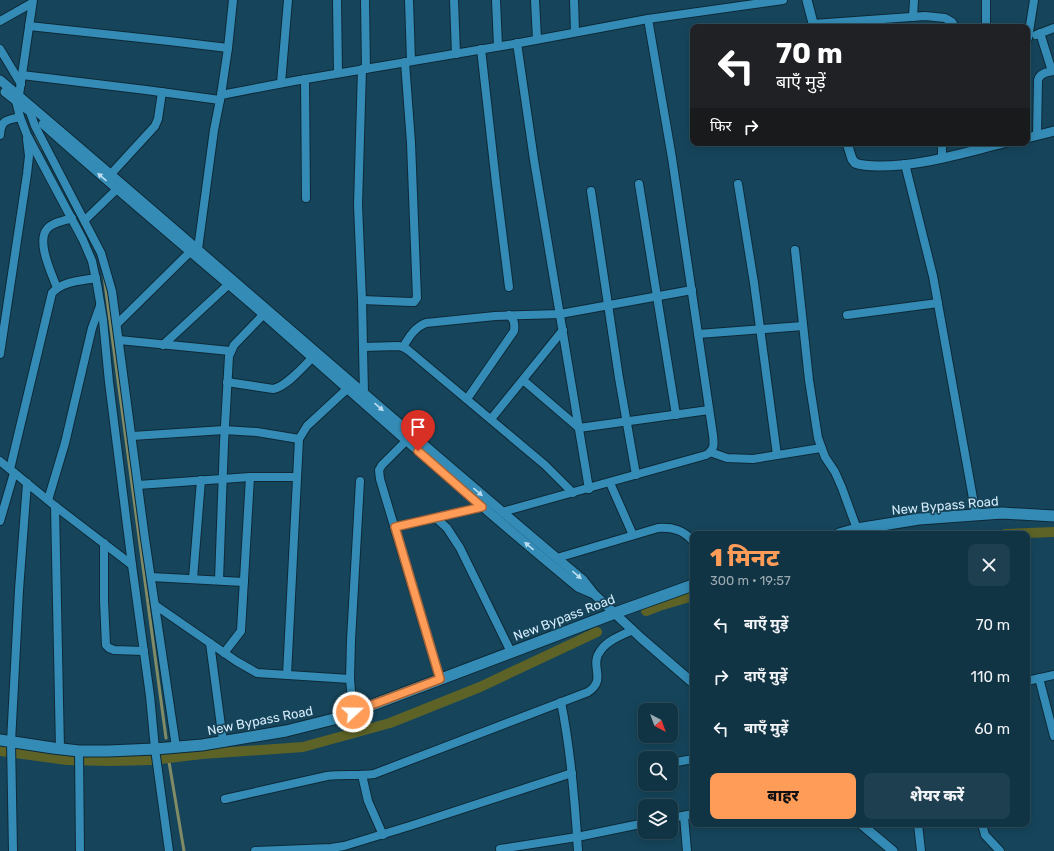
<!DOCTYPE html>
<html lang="hi">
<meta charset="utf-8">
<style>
:root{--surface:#103444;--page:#1e3f4f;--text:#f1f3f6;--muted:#9caab2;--line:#304f5d;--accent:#fe9c58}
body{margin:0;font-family:Rubik,"Noto Sans Devanagari",sans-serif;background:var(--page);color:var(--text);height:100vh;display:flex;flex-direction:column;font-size:15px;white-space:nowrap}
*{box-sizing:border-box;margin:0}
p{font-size:13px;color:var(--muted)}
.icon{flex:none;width:22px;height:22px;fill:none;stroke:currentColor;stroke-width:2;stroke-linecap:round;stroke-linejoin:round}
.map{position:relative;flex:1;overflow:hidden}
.details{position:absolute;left:690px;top:531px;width:340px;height:296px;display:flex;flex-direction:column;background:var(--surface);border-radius:8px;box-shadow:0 2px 10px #0003,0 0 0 1px var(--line)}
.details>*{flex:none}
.banner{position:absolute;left:690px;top:24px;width:340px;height:122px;border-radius:8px;box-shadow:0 2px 10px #0003,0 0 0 1px var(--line);background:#202124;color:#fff;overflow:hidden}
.needle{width:26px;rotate:139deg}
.controls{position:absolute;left:638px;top:703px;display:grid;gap:8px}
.controls a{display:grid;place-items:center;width:40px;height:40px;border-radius:8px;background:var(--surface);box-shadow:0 2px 10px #0003,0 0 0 1px var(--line);font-size:20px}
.pin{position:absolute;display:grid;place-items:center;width:34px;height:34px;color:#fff;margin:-41px -17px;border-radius:50% 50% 50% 0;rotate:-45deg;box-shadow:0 0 4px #0007}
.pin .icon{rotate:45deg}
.me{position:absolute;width:44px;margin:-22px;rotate:69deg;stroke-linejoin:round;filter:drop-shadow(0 0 3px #0008)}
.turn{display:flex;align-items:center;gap:14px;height:84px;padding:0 20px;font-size:18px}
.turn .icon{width:52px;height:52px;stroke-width:2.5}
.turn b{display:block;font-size:28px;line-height:34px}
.then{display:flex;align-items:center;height:38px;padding:0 20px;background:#0003;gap:8px;font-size:15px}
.round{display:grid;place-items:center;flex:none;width:42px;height:42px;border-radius:8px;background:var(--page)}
.headline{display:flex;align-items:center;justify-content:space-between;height:68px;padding:0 20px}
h1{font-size:24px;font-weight:800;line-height:30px;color:var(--accent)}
.primary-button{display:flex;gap:8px;margin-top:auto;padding:8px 20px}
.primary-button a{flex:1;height:46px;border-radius:8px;background:var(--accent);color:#111;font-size:16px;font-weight:800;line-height:46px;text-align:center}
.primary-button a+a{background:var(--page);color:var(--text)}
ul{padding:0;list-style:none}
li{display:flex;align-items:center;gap:12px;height:52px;padding:0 20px}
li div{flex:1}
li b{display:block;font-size:15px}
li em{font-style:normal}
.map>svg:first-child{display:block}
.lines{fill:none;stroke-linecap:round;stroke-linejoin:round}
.stream{stroke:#818b65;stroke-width:3}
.canal{stroke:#5d6226;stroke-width:10}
.minor-casing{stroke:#0e2937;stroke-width:10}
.tertiary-casing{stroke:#0e2937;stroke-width:11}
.secondary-casing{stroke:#0e2937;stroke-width:13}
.minor{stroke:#348cb6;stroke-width:8}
.tertiary{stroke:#348cb6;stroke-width:9}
.secondary{stroke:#348cb6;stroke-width:11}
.oneway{fill:#bcddef}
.route-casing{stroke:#a56539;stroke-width:10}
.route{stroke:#fe9c58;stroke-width:7}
.labels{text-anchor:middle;stroke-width:3.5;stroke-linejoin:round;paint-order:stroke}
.street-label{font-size:13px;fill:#d4ebf9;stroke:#16455b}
</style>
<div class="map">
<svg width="1054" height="851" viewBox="0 0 1054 851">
<rect width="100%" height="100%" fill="#16455b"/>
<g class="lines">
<g class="stream">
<path d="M36,136L43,149"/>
<path d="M104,276L166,738"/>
<path d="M168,756L184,851"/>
</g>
<g class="canal">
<path d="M1005,534L1054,532"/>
<path d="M646,611L659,606L693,596"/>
<path d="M0,751L67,760L111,761L152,760L202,754L303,747L390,723L480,687L597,632"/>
</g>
<g class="minor-casing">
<g id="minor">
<path d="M337,0L338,73"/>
<path d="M365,0L366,69"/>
<path d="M409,0L411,61"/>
<path d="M454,0L456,54"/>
<path d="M496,0L498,46"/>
<path d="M535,0L537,39"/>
<path d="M574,0L575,32"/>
<path d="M986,0V27"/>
<path d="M913,17L914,0"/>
<path d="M0,21L32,3"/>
<path d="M813,24L925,16L945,18L952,22L955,27"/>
<path d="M29,26L169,41L228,48"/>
<path d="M1040,33L1052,71"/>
<path d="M1036,35L1054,28"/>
<path d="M1028,38L1034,0"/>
<path d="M517,43L534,160L589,489"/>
<path d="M0,49L21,84"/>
<path d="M481,49L496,183L509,287"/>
<path d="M362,69L358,205L362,300L364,394"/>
<path d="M22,75L146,90L220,100"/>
<path d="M305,79L306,198"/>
<path d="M281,83L288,0"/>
<path d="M19,95L33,0"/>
<path d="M221,95L294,81L514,44L648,19L783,0"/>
<path d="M16,101L20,117L27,135L83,240L92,261L97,284L103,320L109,382L132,565L150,696L155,749L169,851"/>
<path d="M30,112L35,126L101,253L112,291L145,539L176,747"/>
<path d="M0,135C1,120 6,120 20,117"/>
<path d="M1037,135L1038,80C1040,73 1047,72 1054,71"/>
<path d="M942,158V143"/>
<path d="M905,164L933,276L976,515"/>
<path d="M111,174L155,126L158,119L162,92"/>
<path d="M639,184L676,415"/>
<path d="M738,184L754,283L777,455"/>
<path d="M591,191L619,378L636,475"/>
<path d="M85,220L117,189"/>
<path d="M198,249L214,130L221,95L228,48L233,0"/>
<path d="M795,250L809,380L818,438L825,457L835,472L842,488L857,529"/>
<path d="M57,288C52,274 36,242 47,229C52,222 65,221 72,218"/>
<path d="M362,300L411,302H414L417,298L411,143L405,62"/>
<path d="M847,315L938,303"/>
<path d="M117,324L190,252"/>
<path d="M698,334L803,326"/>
<path d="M119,340L230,351"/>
<path d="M163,345L229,284"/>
<path d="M363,347L398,346L403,347L408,350L545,465L573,493"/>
<path d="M403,347C409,337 415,327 426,323L495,316L560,314L692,290"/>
<path d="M0,354L27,174L29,156L27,139"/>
<path d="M523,380L579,428L709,410"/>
<path d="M227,382L273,389C286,387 303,367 312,358"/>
<path d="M467,399L514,331C515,323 514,320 509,315"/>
<path d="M491,419L563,330"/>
<path d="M132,436L224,430L257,432L299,439"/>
<path d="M406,441L382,465L379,470L380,479L440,679"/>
<path d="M710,452L727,458L753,459L821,448"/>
<path d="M0,461L55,506L132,565"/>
<path d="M10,469L52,293C63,281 80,281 96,278"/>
<path d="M610,483L633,535"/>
<path d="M138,485L250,477H297"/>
<path d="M48,500L65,443L92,328L100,306"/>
<path d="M55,506L60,749"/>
<path d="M502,512L706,455C715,450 714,444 713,435L672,158L648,19"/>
<path d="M436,518L447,528L460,548L511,652"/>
<path d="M0,521L14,473"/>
<path d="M882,525L884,534"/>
<path d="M395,527L482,507"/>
<path d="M104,543V601L106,645L109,648L114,650L144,651"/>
<path d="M557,558L658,528C673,527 683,530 693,541"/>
<path d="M151,577L244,582"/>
<path d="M193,579L201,480"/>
<path d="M219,580L224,443L229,356L234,345L263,315"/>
<path d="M155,605L236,661L257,673L350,679"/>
<path d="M210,643L223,741"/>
<path d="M224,653L241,631L250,477"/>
<path d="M287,675L299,439L307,426L347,389"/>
<path d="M1039,678L1054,736"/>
<path d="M1027,681L1054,675"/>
<path d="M561,702C571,751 575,801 578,851"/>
<path d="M353,713L350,679L351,640L360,481"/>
<path d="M79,751L80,851"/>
<path d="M671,763L693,759"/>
<path d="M362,775L368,801L383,835"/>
<path d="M225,799L327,776C343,774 358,776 374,774L588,692C608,679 588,666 601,650C608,640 622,635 633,630"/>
<path d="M684,816L687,851"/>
<path d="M671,818L693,814"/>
<path d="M918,824L921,851"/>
<path d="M982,824L985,835L1000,851"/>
<path d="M500,849L577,837L645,823"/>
<path d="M13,851L11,742L19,590L27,483"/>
<path d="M255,851L331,848L344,846L413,825L572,773"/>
</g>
</g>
<g class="tertiary-casing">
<g id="tertiary">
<path d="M807,0L814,27"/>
<path d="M0,80C195,245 386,415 583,580L594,594L641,638L693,683"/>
<path d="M5,92L28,110"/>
<path d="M43,124C114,188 188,249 261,312C366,405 470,498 578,587L592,593"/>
<path d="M1027,138L1054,131"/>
<path d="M847,143L852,159L855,163C863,166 871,166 879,166C922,166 963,153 1004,143"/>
<path d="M861,824L893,851"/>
</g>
</g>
<g class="secondary-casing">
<g id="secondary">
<path d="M839,534L857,529L919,519L1002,513L1054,516"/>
<path d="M0,740L53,748L79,751H108L155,749L202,745L286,731L338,718L615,613L693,585"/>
</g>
</g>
<use href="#minor" class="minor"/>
<use href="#tertiary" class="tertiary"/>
<use href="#secondary" class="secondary"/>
</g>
<defs><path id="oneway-solid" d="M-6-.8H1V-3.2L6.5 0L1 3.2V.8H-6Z"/></defs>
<g class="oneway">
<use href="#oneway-solid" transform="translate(102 177) rotate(-139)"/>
<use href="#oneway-solid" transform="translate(379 407) rotate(41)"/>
<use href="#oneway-solid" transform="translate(478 492) rotate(40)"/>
<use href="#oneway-solid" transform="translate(529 546) rotate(-140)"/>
<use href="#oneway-solid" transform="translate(577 575) rotate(40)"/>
</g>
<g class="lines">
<g class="route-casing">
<path id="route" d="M353,712L440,679L395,527L482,507L418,451"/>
</g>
<use href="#route" class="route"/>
</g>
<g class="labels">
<g class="street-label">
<text transform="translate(945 505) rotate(-5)" y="5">New Bypass Road</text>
<text transform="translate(564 617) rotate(-21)" y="5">New Bypass Road</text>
<text transform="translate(260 720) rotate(-11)" y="5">New Bypass Road</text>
</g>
</g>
</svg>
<div class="controls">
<a><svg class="needle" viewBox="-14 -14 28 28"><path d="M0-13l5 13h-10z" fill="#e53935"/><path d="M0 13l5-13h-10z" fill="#9caab2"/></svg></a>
<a><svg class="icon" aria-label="search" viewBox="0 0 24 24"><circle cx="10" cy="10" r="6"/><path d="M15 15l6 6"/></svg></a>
<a><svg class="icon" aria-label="layers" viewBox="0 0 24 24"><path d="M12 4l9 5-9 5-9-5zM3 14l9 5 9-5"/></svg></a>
</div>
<div class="pin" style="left:418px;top:451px;background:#d93025"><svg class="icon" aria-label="arrive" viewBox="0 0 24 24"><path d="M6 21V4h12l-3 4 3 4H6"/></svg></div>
<svg class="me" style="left:353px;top:712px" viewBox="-20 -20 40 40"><circle r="17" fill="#fe9c58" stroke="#fff" stroke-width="3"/><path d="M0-11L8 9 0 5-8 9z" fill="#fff"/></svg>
<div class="banner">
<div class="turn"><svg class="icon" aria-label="left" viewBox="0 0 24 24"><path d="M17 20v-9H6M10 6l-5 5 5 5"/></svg><div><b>70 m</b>बाएँ मुड़ें</div></div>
<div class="then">फिर<svg class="icon" aria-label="right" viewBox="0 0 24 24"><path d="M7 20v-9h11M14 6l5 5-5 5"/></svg></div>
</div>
<section class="details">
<div class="headline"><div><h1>1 मिनट</h1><p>300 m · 19:57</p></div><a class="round"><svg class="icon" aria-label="close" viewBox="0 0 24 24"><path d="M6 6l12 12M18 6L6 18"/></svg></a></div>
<ul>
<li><svg class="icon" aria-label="left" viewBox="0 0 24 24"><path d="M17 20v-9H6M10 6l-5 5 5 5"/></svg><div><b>बाएँ मुड़ें</b></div><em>70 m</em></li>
<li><svg class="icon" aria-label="right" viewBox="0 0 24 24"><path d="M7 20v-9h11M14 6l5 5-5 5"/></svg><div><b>दाएँ मुड़ें</b></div><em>110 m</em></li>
<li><svg class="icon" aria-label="left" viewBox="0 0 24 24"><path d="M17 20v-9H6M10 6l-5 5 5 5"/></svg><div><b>बाएँ मुड़ें</b></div><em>60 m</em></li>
</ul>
<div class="primary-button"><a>बाहर</a><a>शेयर करें</a></div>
</section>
</div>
